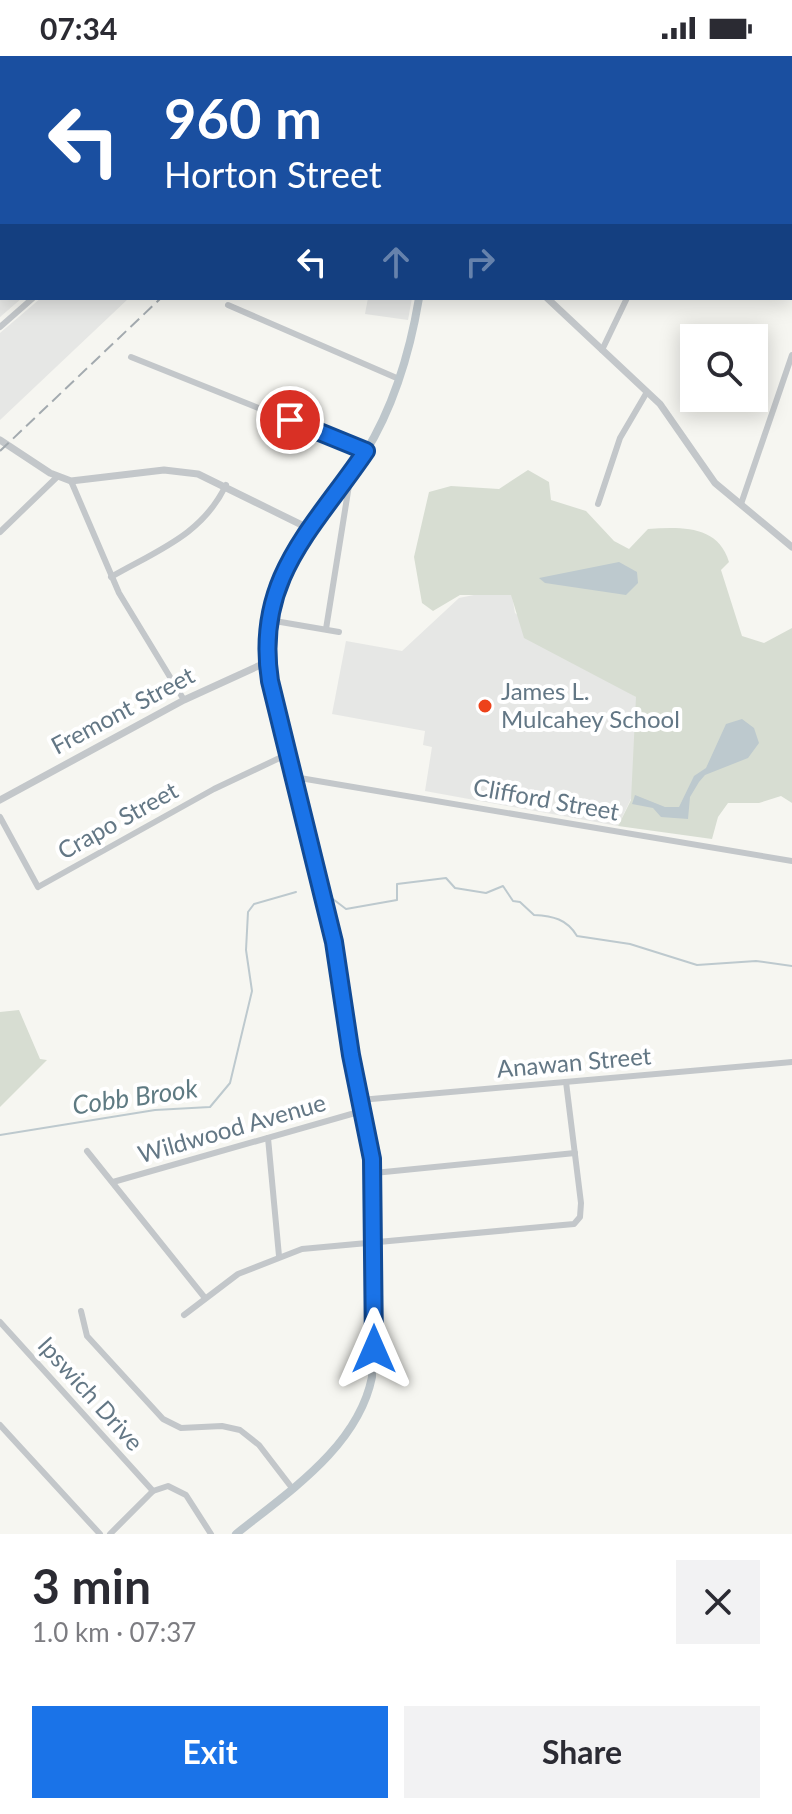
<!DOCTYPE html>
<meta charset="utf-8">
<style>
:root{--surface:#fff;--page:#f2f2f3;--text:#2b2b33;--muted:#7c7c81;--accent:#1a73e8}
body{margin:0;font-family:Lato,sans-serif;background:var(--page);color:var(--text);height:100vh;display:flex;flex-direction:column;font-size:30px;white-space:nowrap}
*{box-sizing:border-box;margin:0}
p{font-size:26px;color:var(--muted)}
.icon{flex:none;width:44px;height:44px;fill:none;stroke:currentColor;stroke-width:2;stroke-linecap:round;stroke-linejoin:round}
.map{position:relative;height:1478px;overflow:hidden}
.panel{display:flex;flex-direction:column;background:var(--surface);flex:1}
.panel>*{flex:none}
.guide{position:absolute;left:0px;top:0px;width:792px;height:244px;box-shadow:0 4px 20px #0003;background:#1a4fa0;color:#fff;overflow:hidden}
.buttons{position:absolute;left:680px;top:268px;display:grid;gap:16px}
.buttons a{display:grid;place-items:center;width:88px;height:88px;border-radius:0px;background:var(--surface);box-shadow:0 4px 20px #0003;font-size:40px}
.pin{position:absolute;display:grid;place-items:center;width:68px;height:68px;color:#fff;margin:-34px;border:4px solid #fff;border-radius:50%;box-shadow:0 2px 8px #0007}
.me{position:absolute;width:88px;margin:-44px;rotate:0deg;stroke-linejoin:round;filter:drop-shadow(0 0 6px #0008)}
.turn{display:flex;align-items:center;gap:28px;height:168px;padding:0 32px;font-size:36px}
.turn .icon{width:104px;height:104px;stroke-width:2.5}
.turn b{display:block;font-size:56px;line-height:68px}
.lanes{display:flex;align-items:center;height:76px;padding:0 32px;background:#0003;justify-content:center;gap:40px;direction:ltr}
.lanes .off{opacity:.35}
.round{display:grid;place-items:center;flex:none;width:84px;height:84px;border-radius:0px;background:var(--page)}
.summary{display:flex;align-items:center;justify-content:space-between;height:136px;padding:0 32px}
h1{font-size:48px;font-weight:700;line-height:60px}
.cta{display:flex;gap:16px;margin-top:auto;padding:16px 32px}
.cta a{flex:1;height:92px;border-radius:0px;background:var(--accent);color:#fff;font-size:32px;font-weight:700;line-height:92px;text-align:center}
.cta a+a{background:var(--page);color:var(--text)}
.status{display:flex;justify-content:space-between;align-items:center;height:56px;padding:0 40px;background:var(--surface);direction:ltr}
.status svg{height:22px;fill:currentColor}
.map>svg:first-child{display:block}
.built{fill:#e6e7e5}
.green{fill:#d7ddd2}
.water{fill:#bdc9ce}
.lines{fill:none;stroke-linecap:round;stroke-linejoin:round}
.stream{stroke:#bdc9ce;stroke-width:2}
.minor{stroke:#c3c7ca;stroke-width:6}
.tertiary{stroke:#c3c7ca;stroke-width:7}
.secondary{stroke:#bdc6cb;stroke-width:8}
.rail{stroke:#a3aaaf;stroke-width:2;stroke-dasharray:12 6;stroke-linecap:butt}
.route-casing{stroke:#114b97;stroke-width:20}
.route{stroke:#1a73e8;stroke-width:14}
.poi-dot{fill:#ed421a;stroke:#fff;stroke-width:3}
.labels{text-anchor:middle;stroke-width:8;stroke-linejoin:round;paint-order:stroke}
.poi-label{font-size:24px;fill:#637785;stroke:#fff;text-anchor:start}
.street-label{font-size:24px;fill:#637785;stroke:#fff}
.water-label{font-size:26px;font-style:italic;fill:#5e7a82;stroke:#fff}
</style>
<div class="status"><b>07:34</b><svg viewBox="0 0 49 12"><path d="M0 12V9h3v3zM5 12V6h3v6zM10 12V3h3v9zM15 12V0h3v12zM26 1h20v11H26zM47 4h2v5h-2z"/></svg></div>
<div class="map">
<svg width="792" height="1478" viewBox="0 0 792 1478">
<rect width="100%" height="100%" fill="#f6f6f1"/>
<g class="built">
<path d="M0,0H197L2,2V242H22L0,261Z"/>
<path d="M41,242H129L0,364V277Z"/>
<path d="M368,242H412L408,264L365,258Z"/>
<path d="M484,537L512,539L515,557L577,604L636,641L638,728L618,770L425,735L432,691L423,689L425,675L332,658L346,585L402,595L459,542Z"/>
</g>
<g class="green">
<path d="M528,414L549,426L551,444L586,455L614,485L629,493L648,473C681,471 718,469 729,506L721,514L742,580L764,587L792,572V747L781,740L759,747H728L718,761L712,783L618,770L631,744L636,641L524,582L511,539H460L433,555L422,547L414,501L429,436L451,430L499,433Z"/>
<path d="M19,954L40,1003L47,1004L0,1051V956Z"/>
</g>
<g class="water">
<path d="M619,506L637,516L638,527L626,539L545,527L539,522Z"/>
<path d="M742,663L754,672L759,687L748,702L705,719L699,726L690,741L688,763L661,761L653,752L632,748L635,739L665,751H679L694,720L706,712L726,668Z"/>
</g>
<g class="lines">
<g class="stream">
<path d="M329,840L346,853L397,844V828L446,822L455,832L486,837L503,830L513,845L520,846L534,859C553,860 567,863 577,880L630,888L697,909L756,905L792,910"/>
<path d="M0,1079L155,1054L210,1051L230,1027L252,935L246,894L248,856L254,848L296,836"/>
</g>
<g class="minor">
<path d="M301,2L303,0"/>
<path d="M606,2L607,0"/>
<path d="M724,2L725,0"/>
<path d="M228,249L399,323"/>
<path d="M0,271L33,242"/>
<path d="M602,294L627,242"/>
<path d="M131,301L366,395"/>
<path d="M71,425L119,537L184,644"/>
<path d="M598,448L620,382L647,336"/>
<path d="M741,448L792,299"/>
<path d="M0,476L57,421"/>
<path d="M111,521C158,494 202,479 226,429"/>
<path d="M269,564L339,576"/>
<path d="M326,573L350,423"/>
<path d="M294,721L792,805"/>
<path d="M0,761L38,831L214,733L288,698"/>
<path d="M360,1044L792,1006"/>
<path d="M268,1082L279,1200"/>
<path d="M87,1095L205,1242"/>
<path d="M374,1117L575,1097"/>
<path d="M113,1126L362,1055"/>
<path d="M81,1255L87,1280L163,1363L181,1372L222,1370L240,1374L259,1389L292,1432"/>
<path d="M184,1259L238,1218L302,1193L574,1168L580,1161L581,1147L566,1026"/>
<path d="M0,1266L153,1435"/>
<path d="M0,1369L100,1478"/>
<path d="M110,1478L153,1435L168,1430L186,1439L211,1478"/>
</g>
<g class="tertiary">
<path d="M547,242L660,348L715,427L792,491"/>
<path d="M0,384L50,417L71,425L164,414L198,418L310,473"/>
<path d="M0,744L184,644L267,606"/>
</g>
<g class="secondary">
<path d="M459,2L460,0"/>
<path d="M236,1478C288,1436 358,1391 372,1321V1103L351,999L334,886L270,625C251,516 317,478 365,397C394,350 410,296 419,242"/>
</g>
<g class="rail">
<path d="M408,2L410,0"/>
<path d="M0,395L161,242"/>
</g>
</g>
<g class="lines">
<g class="route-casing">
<path id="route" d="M290,364L366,395C314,472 254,522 270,625L334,886L351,999L372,1103L374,1293"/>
</g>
<use href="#route" class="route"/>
</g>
<circle class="poi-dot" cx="485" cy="650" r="8"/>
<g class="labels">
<g class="poi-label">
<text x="501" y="644">James L.<tspan x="501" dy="28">Mulcahey School</tspan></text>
</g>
<g class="street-label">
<text transform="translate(123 655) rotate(-28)" y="8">Fremont Street</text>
<text transform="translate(546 744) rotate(10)" y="8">Clifford Street</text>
<text transform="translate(118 765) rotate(-29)" y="8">Crapo Street</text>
<text transform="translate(574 1007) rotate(-5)" y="8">Anawan Street</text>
<text transform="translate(232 1073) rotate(-16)" y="8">Wildwood Avenue</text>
<text transform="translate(90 1338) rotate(48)" y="8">Ipswich Drive</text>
</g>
<g class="water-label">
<text transform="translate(135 1041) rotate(-8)" y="9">Cobb Brook</text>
</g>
</g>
</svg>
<div class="buttons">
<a><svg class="icon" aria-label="search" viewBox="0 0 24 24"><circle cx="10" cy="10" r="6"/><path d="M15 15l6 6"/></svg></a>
</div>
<div class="pin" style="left:290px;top:364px;background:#d93025"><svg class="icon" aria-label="arrive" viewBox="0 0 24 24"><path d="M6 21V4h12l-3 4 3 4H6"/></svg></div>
<svg class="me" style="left:374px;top:1293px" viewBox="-20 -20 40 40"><path d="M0-17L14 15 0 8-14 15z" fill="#1a73e8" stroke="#fff" stroke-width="4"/></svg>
<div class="guide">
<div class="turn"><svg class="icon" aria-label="left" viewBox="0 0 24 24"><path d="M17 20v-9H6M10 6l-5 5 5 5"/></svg><div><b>960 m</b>Horton Street</div></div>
<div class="lanes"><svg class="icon" aria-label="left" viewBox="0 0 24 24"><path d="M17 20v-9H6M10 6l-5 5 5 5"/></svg><svg class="icon off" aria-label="ahead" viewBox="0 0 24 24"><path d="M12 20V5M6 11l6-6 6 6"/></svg><svg class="icon off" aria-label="right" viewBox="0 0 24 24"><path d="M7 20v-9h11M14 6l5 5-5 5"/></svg></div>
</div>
</div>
<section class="panel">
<div class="summary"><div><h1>3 min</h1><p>1.0 km · 07:37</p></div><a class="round"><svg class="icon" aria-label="close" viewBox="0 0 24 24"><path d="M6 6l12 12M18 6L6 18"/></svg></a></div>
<div class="cta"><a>Exit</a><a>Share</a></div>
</section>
